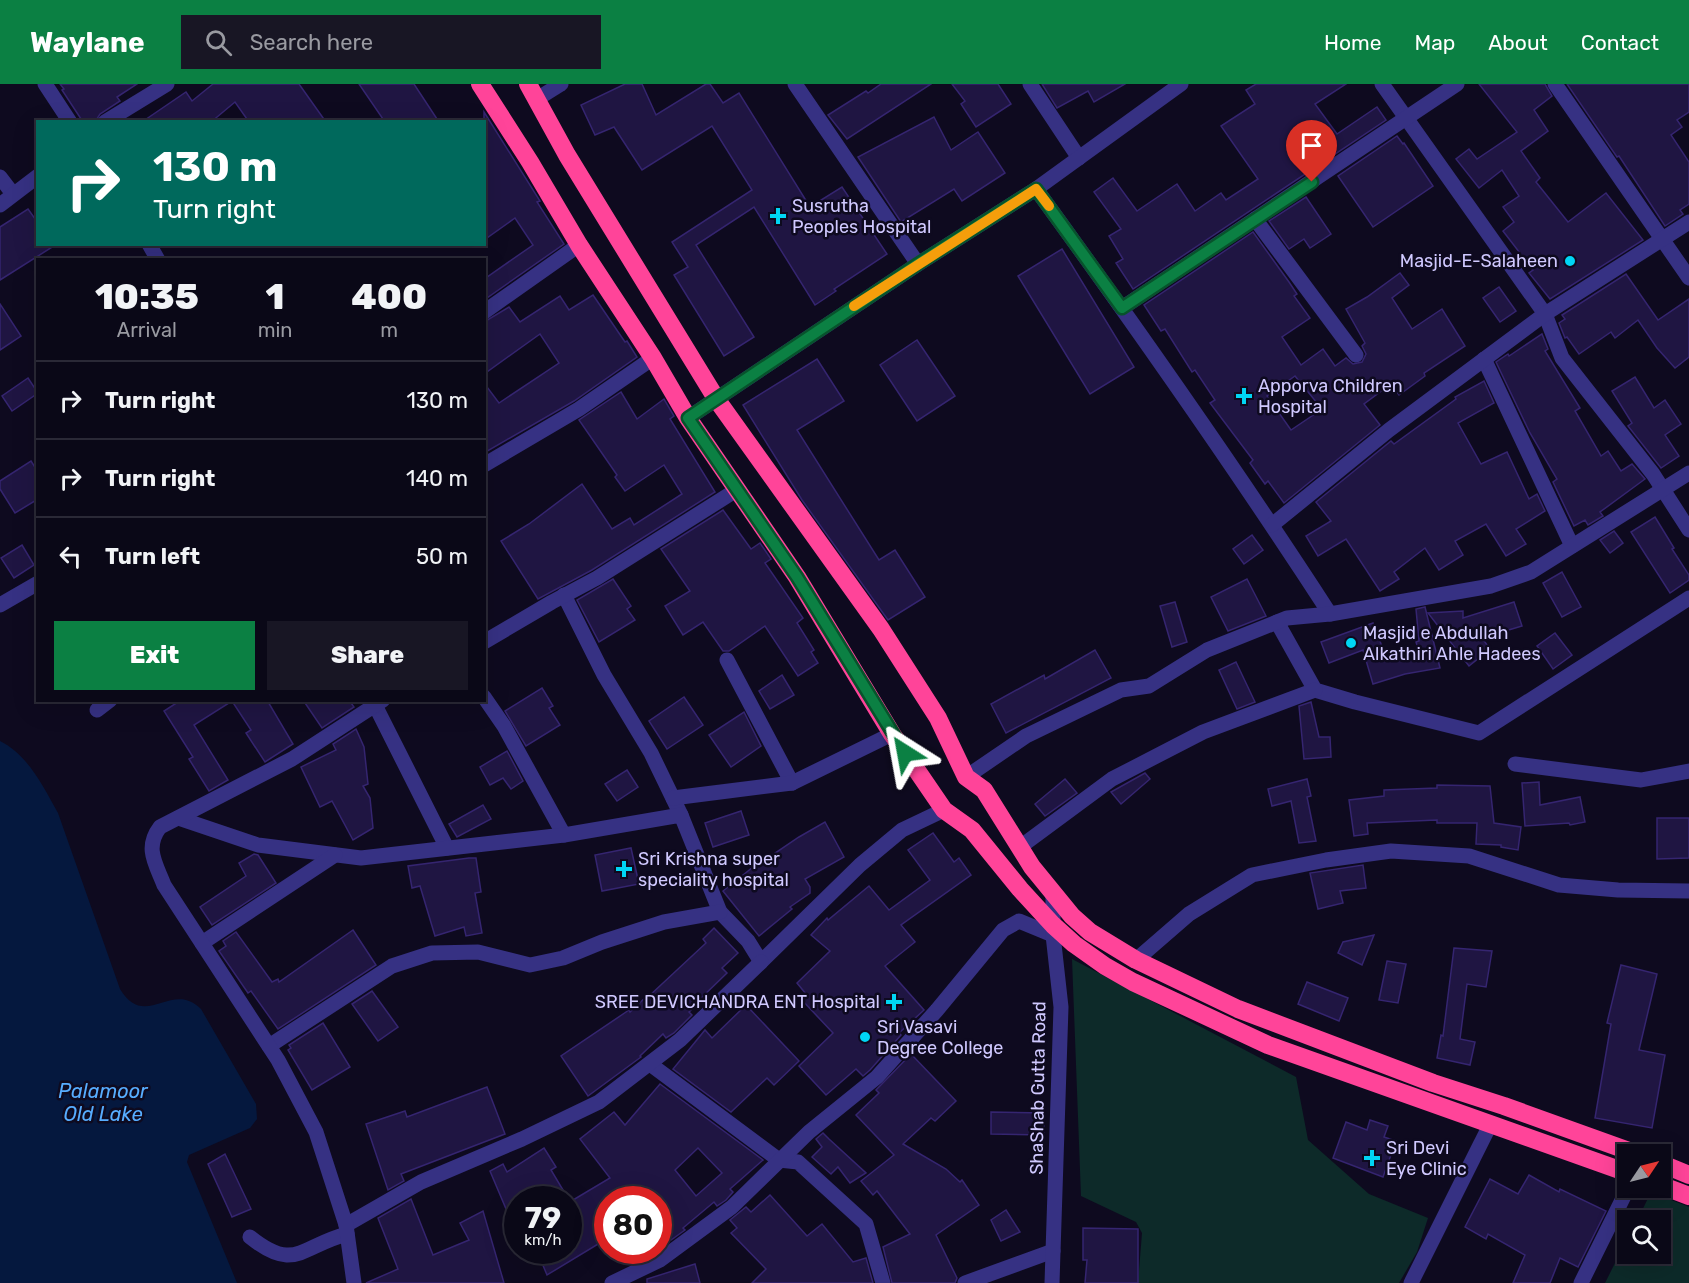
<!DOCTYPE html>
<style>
:root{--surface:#0a0817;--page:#181624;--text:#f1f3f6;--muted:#999aa1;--line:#2a2936;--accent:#0b8043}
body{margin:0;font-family:Rubik,sans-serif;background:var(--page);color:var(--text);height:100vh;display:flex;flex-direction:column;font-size:22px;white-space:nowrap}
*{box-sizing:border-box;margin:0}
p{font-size:20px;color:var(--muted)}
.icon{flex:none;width:33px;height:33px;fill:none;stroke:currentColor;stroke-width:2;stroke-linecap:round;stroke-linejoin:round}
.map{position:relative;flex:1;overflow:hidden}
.panel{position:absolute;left:36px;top:174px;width:450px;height:444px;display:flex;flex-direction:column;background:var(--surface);border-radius:0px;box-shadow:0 6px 24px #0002,0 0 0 2px var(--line)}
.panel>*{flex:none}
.banner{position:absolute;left:36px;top:36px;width:450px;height:126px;border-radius:0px;box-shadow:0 6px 24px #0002,0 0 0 2px var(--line);background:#00695c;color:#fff;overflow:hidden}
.needle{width:39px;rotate:55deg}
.tools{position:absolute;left:1617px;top:1060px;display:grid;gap:12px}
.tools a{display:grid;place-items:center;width:54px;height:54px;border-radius:0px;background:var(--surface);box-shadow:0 6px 24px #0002,0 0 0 2px var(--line);font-size:30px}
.speed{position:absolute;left:504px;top:1102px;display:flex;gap:12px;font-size:30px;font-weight:700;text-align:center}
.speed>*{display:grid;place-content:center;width:78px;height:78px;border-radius:50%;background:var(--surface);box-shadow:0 6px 24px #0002,0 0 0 2px var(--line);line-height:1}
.speed small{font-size:15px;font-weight:400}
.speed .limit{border:9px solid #d22;background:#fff;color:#111}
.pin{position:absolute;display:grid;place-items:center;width:51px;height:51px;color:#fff;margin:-62px -26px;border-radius:50% 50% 50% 0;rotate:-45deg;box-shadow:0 0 6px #0007}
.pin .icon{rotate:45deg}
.me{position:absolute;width:66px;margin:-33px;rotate:326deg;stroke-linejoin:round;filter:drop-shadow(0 0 4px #0008)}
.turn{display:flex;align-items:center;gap:21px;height:126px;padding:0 18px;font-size:27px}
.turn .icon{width:78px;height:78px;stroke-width:2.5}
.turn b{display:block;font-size:42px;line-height:51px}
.eta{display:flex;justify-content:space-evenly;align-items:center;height:102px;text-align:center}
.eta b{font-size:36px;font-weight:800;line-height:42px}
.action{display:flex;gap:12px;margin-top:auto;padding:12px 18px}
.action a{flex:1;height:69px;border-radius:0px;background:var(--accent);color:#fff;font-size:24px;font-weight:800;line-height:69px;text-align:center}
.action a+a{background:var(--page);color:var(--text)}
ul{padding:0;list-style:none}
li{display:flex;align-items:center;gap:18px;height:78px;padding:0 18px;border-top:2px solid var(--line)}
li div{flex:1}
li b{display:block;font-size:22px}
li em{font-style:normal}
header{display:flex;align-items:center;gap:36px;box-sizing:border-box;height:84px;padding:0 30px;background:var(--accent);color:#fff}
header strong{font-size:28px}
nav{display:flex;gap:33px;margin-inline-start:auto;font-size:21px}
.search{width:420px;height:54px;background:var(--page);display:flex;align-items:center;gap:15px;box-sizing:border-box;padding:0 21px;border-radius:0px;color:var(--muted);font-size:22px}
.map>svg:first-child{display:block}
.green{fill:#0d2a29}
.water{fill:#05183e}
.building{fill:#1f1542;stroke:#352570;stroke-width:1.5;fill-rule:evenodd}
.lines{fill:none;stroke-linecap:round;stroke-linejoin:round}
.minor{stroke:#363183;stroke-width:15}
.highway{stroke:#f49;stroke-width:18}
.route-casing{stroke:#07532c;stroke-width:15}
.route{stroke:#0b8043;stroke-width:10}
.slow{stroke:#f59e0b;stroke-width:10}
.poi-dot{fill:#00d5f4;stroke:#0e0a1f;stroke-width:2}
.labels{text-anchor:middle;stroke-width:5;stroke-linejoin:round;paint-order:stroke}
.poi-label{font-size:18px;fill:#d0c9ff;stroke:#0e0a1f;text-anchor:start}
.street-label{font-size:18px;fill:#d0c9ff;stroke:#0e0a1f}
.water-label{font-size:20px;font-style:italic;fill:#57adff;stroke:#0e0a1f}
</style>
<header>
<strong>Waylane</strong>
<div class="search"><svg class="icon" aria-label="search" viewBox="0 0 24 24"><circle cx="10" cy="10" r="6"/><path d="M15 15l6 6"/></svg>Search here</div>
<nav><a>Home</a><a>Map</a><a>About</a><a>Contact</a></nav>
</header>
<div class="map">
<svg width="1689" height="1199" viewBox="0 0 1689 1199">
<rect width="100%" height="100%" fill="#0e0a1f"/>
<g class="green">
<path d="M1072,875L1296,993L1308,1056L1369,1110L1428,1134L1417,1168L1399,1199H1138L1142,1149L1136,1138L1081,1112Z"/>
<path d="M1651,1108L1689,1123V1199H1605L1627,1155L1628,1170H1660V1137H1637Z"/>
</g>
<path class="water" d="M0,657C28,671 43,702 58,729L120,905C145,947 172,895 201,925L256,1020L257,1035L250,1044L189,1071L187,1078L237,1199H0Z"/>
<g class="building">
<path d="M60,0H137L117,13L120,17L100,30L95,38H83L62,6L64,5Z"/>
<path d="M213,0H299L326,38H249L235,18L211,38H142L186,8L192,17Z"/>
<path d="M359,0H414L439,38H385Z"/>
<path d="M625,0H642L656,31L706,0H710L723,19L739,9L810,123L842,103L887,170L834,205L836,207L815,221L754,123L696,161L754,253L724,272L674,191L688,183L672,158L752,106L712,42L642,86L614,43L595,51L581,21Z"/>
<path d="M881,0H931L847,55L828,31L866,7L868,9Z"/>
<path d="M952,0H998L1011,20L976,43L961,20L965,17Z"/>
<path d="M1042,0H1125L1094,18L1088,7L1057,24Z"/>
<path d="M1256,0H1346L1315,20L1337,50L1377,23L1386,36L1133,205L1116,179L1123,175L1109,152L1121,145L1094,108L1113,94L1137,127L1177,100L1195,127L1221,109L1226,116L1258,95L1221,42L1255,20L1246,6Z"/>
<path d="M1479,0H1545L1552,12L1534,26L1548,47L1521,67L1540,94L1536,98L1568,138L1606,109L1643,156L1550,215L1529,189L1533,186L1503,147L1514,138L1503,123L1519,112L1502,86L1479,104L1456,75L1469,65L1477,75L1517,48Z"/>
<path d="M1567,0H1689V28L1677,36L1682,43L1671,51L1689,78V120L1680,126L1683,130L1665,142L1619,72L1617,73Z"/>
<path d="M484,28L540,117L537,118L564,160L484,216V191L487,193L533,161L515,134L484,156Z"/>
<path d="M934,33L951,66L978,48L1005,89L962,117L954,105L901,138L858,73Z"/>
<path d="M1397,52L1403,60L1404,59L1433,102L1373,143L1338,92Z"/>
<path d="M1306,113L1331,150L1310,164L1304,155L1289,165L1269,137Z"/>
<path d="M28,125L38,139V160H57L0,196V143Z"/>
<path d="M1253,148L1289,198L1297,210L1294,212L1310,234L1282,253L1301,281L1323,265L1335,282L1346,274L1353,280L1362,278L1366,270L1362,262L1365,259L1346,225L1367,213L1400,189L1409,201L1392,214L1412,245L1442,225L1465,262L1424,289L1425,292L1399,311L1391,300L1364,320L1380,341L1284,419L1268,397L1265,400L1250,379L1253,376L1210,319L1215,316L1195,286L1192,288L1165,245L1161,247L1144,221ZM1295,292L1322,325L1291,346L1267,312Z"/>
<path d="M1062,165L1134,283L1090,310L1018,192Z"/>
<path d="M1626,190L1658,236L1689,215V273L1675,284L1657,264L1638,236L1615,254L1611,248L1579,270L1567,253L1565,254L1559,239L1565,235L1562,231Z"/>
<path d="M1499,203L1516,227L1500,238L1483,214Z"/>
<path d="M593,211L625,258L627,257L637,273L574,317L484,369V299L499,319L559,279L540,250L484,290V238L509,223L520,238L560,212L569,226Z"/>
<path d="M0,220L21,252L0,266Z"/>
<path d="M1542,250L1548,265L1545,267L1580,324L1575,327L1601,372L1608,367L1621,387L1632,380L1645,395L1600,428L1603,432L1588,441L1585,436L1574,442L1553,398L1557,395L1530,349L1496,278L1508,270L1509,272Z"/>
<path d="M917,256L955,312L917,337L880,281Z"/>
<path d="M817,275L844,317L797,346L879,476L895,466L925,513L888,536L802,416L743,321Z"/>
<path d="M1635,293L1654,324L1665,316L1681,340L1665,351L1679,372L1661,384L1628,342L1632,339L1612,307Z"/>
<path d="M28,294L38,309L12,327L2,312Z"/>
<path d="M1484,297L1494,319L1458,339L1481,380L1507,368L1529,415L1537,410L1545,427L1516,445L1526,460L1506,472L1486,440L1455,457L1463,471L1439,486L1425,464L1394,488L1399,495L1380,507L1346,455L1318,472L1306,452L1331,437L1316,418L1391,357L1394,360L1456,315L1455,313Z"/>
<path d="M621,308L637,335L664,315L674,332L670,335L715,408L592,486L538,515L501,457L529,440L582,400L612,445L630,434L634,441L682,410L664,381L625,407L615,393L617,391L579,336Z"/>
<path d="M31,377L38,388V415L15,429L0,405V397Z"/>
<path d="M723,426L751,465L760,459L771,475L765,479L803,534L797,539L814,566L811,568L818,579L798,592L765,542L729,567H723L703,538L683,551L665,522L690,507L661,465Z"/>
<path d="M1655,433L1674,464L1672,465L1689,491V496L1670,509L1631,448Z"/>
<path d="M1614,447L1623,459L1610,469L1600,456Z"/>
<path d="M1252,451L1263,466L1244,480L1233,465Z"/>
<path d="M22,461L34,481L14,494L1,474Z"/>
<path d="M1562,488L1581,523L1562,533L1543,499Z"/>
<path d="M613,495L631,522L627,525L635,536L599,558L577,516Z"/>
<path d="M1247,495L1266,532L1228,547L1211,513Z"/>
<path d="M1175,518L1187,558L1172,563L1160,522Z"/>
<path d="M1514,518L1522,542L1482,554L1490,565L1469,582L1428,529L1463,527V534Z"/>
<path d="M1425,523L1440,584L1405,590L1373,600L1363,566L1329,579L1321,558L1373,539L1386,573L1419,568L1416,558L1419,557L1416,525Z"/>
<path d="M1555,549L1572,571L1553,585L1537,562Z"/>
<path d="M1095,566L1111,594L1006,649L991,620L1044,591L1045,595Z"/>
<path d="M1236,578L1255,618L1237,625L1219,586Z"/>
<path d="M782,591L794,611L770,625L759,607Z"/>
<path d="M542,604L553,622L549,624L560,641L526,662L505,627Z"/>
<path d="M684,613L703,641L667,665L649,637Z"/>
<path d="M181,616H267L293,660L265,678L246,649L251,646L232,617L194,641L228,696L209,707L189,675L193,673L164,627Z"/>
<path d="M303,616H349L354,623L322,644Z"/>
<path d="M1311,618L1319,653H1330L1331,673L1304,675L1299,622Z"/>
<path d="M744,628L761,662L731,683L709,651Z"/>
<path d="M356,645L364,663L368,700L363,702L370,714L373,744L353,756L332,717L320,723L301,683L336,666L333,660Z"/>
<path d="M507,667L523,697L511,705L503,694L490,701L480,683Z"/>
<path d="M627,686L638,703L617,717L605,700Z"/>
<path d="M1145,689L1150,695L1121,720L1111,708Z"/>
<path d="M1065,695L1077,709L1045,732L1035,720Z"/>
<path d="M1307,695L1311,712L1307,713L1316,757L1299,759L1291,717L1272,722L1268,705Z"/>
<path d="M1539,698L1540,721L1580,713L1585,738L1570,741L1569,739L1525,742L1522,699Z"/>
<path d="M1437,701L1490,702L1494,739L1521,743L1518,766L1501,763V761L1476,760L1477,739H1437V736L1367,739L1368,750L1354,752L1349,716L1384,712V706L1437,704Z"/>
<path d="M483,721L491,735L457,753L449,740Z"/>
<path d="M741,727L749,751L713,763L705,739Z"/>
<path d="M1657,734H1689V774L1657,775Z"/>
<path d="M825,738L844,773L805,795L810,803V809L790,823L792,825L759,852L723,807L758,779L759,780L799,753Z"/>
<path d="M933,749L954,778L959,774L971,791L901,841L915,858L885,882L924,926L899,949L901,951L870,986L863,992L856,985L826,1011L799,982L833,949L801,915L806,910L797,899L830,867L811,851L827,834L828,836L869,802L889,826L930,796L908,766Z"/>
<path d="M631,764L639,800L602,807L595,771Z"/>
<path d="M254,770L258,771L276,799L212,841L200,823L246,792L239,779Z"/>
<path d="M469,774H476L481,808L475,809L482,849L466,852L464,843L435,852L420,802L412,804L408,782Z"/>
<path d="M1363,781L1366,804L1340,807L1343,819L1318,825L1310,789Z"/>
<path d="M714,844L738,869L722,884L727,889L697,918L698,920L689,928L692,931L674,949L666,954L663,950L640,972L641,973L588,1012L561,972L629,926L630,928L647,912L648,913L706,859L703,855Z"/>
<path d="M353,846L376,881L278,945L251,907L248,909L219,867L226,862L223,857L236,848L272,898L278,895L279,898Z"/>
<path d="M1374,851L1362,881L1338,869L1343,858Z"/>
<path d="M1454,864L1492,867L1486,903L1467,900L1460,955L1475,958L1470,981L1437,974L1441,951L1443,952Z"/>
<path d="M1387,877L1406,880L1398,919L1379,916Z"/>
<path d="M1621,881L1657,890L1639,966L1665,971L1652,1044L1595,1034L1611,940L1607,939Z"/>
<path d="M1307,898L1348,914L1339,937L1298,920Z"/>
<path d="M372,907L398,943L378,957L352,920Z"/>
<path d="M746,921L799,977L774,1001L767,994L731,1028L673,985L705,946L712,954Z"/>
<path d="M323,939L350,983L312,1006L288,966L291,964L289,961Z"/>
<path d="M911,970L956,1017L935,1037L931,1034L903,1060L946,1085L960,1098L962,1096L979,1121L936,1151L957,1194L955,1199H892L883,1163L910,1150L877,1107L873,1111L861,1097L894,1071L856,1031L879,1009L876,1006Z"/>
<path d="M660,1000L763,1076L730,1105L733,1108L726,1116L717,1122L714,1118L683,1144L685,1146L671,1156L658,1142V1116H608V1154L547,1191L537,1167H568V1119L610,1094L580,1055L614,1028L625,1041ZM698,1064L722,1089L696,1112L675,1086Z"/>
<path d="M487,1003L505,1050L401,1090L404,1097L388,1106L366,1040L405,1027L407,1033Z"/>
<path d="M991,1028L1044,1029V1051L991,1050Z"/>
<path d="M1370,1036L1388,1042L1384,1053L1396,1057L1383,1093L1333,1074L1346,1038L1367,1046Z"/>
<path d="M823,1049L829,1055L866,1089L850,1099L838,1083L831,1090L812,1073L822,1063L816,1055Z"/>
<path d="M544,1064L556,1083L551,1086L569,1116H518L517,1151L490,1087L503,1080L507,1088Z"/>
<path d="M225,1070L251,1125L232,1133L208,1080Z"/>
<path d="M1529,1091L1559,1108L1560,1105L1606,1127L1578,1183L1560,1174L1550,1199H1513L1525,1171L1488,1150L1486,1155L1465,1143L1490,1095L1518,1110Z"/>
<path d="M770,1111L807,1152L822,1140L853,1178L866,1174L873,1199H752L766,1185L731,1149L737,1144L730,1136L746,1123L751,1128Z"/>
<path d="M411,1115L433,1171L469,1156L460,1139L483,1127L504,1199H366L398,1185L378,1134Z"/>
<path d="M1006,1126L1020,1148L1001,1157L991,1136Z"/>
<path d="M1083,1144L1138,1145V1199H1085L1087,1176H1083Z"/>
<path d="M695,1180L700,1199H647V1195Z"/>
</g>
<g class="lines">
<g class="minor">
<path d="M45,0L70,38"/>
<path d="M795,0L918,180"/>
<path d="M1030,0L1079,74"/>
<path d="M1382,0L1545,230L1562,274L1653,390L1689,446"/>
<path d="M1555,0L1689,194"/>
<path d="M537,15L561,0"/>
<path d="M105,38L167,0"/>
<path d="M0,93L13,110"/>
<path d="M1036,105C1137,244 1236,385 1330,530"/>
<path d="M0,121L38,92"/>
<path d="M1255,135L1356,271"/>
<path d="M149,160L158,176"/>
<path d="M1122,224L1457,0"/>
<path d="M484,228L579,161"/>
<path d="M1484,275L1572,462"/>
<path d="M688,334L918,180L1036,105L1181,0"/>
<path d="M484,381L579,325L653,274"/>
<path d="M1272,441L1389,346L1545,230L1689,138"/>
<path d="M564,511L604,591L651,669L681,731"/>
<path d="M0,521L38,499"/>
<path d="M1277,538L1315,606L1355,618L1479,649L1689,514"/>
<path d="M484,558L552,518L597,494L738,405"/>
<path d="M727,576L792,699"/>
<path d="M484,613L504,642L564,751"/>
<path d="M375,621L447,764"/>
<path d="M97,626L110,616"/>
<path d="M1515,680L1641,696L1689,687"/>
<path d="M966,693L1026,652L1121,606L1149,602L1207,566L1287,534L1330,530L1491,502L1531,488L1689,389"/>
<path d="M673,714L792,699L892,650"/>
<path d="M178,734L258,761L361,774L564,751L681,731L720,828L748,857L761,878L860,781L902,746L944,726"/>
<path d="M1020,763L1112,695L1203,648L1315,606"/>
<path d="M202,859L335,771"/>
<path d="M1136,876L1189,830L1252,791L1326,776L1391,767L1469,772L1559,801L1618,806L1689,807"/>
<path d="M269,962L392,882L432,869L478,868L530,881L563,874L602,858L664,838L720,828"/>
<path d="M650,980L779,1076L798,1078L866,1140L883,1199"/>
<path d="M346,1141L421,1098L522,1055L599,1018L680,956L761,878"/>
<path d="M250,1153C295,1189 301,1162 347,1150"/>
<path d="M354,1199L346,1141L316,1048L278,976L164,801C156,780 144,764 160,743L292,675L383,616"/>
<path d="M612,1199L660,1176L732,1123L809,1048L877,993L937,926L1003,846L1019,837L1053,851"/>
<path d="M965,1199L1053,1167"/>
<path d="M1052,1199L1061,923L1053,851V810"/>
<path d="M1411,1199L1491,1039"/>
<path d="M1581,1199L1628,1104"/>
</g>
<g class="highway">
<path d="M480,0L530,78L579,161L653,274L688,334L797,493L892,650L944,726L972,746L1020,805L1053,841L1074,860L1105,882L1133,898L1268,961L1628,1089"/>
<path d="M528,0L567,71L717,316L881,545L938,634L966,693L984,706L1032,783L1072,832L1090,848L1136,876L1238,925L1433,999L1504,1022L1640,1071"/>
<path d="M1660,1079L1689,1091"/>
<path d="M1660,1101L1689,1112"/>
</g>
</g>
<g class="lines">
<g class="route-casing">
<path id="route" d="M905,669L797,493L688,334L918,180L1036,105L1122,224L1312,98"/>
</g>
<use href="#route" class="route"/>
<path class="slow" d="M854,222L1036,105L1049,122"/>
</g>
<g class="poi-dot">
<path d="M775 123h6v6h6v6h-6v6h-6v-6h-6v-6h6z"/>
<circle cx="1570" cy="177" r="6"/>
<path d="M1241 303h6v6h6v6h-6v6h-6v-6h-6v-6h6z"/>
<circle cx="1351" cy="559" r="6"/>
<path d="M621 776h6v6h6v6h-6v6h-6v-6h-6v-6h6z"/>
<path d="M891 909h6v6h6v6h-6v6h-6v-6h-6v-6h6z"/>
<circle cx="865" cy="953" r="6"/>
<path d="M1369 1065h6v6h6v6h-6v6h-6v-6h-6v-6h6z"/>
</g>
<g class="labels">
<g class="poi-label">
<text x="792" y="128">Susrutha<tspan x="792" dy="21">Peoples Hospital</tspan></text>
<text x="1558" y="183" text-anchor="end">Masjid-E-Salaheen</text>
<text x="1258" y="308">Apporva Children<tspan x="1258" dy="21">Hospital</tspan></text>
<text x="1363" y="555">Masjid e Abdullah<tspan x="1363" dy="21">Alkathiri Ahle Hadees</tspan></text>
<text x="638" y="781">Sri Krishna super<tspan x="638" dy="21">speciality hospital</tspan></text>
<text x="880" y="924" text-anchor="end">SREE DEVICHANDRA ENT Hospital</text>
<text x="877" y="949">Sri Vasavi<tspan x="877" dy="21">Degree College</tspan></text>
<text x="1386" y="1070">Sri Devi<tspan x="1386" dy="21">Eye Clinic</tspan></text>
</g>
<g class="street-label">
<text transform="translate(1038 1004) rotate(-89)" y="6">ShaShab Gutta Road</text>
</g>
<g class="water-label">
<text x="103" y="1014">Palamoor<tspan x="103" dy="23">Old Lake</tspan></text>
</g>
</g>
</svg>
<div class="tools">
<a><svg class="needle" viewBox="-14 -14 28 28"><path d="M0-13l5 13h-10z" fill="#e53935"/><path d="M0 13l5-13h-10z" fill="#999aa1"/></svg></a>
<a><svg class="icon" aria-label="search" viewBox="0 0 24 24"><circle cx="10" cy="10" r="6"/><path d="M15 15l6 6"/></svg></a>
</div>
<div class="speed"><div>79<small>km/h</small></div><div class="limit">80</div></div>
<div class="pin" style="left:1312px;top:98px;background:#d93025"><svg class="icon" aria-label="arrive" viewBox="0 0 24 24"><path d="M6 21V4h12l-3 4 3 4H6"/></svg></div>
<svg class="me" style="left:905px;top:669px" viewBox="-20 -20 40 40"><path d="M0-17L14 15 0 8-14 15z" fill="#0b8043" stroke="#fff" stroke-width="4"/></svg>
<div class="banner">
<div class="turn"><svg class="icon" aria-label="right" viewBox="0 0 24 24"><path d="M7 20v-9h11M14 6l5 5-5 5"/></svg><div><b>130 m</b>Turn right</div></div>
</div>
<section class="panel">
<div class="eta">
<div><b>10:35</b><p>Arrival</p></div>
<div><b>1</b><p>min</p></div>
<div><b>400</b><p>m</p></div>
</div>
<ul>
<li><svg class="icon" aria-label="right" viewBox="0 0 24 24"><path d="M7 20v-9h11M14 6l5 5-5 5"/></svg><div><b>Turn right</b></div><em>130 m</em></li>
<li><svg class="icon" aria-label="right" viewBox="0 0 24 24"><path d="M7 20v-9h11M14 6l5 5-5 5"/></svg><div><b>Turn right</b></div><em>140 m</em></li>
<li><svg class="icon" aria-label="left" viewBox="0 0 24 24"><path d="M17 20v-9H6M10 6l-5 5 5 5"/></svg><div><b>Turn left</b></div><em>50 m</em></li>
</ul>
<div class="action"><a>Exit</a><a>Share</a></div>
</section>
</div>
